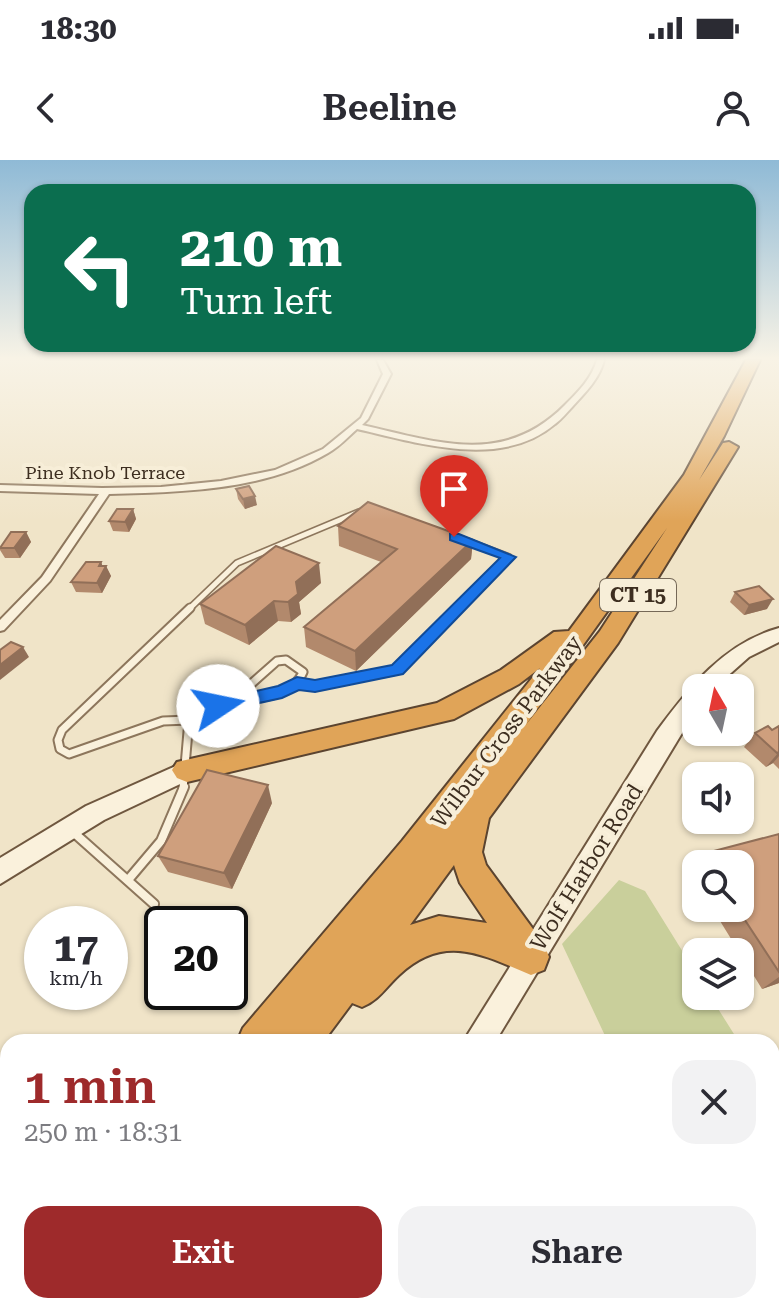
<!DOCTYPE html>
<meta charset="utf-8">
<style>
:root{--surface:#fff;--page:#f2f2f3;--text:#2b2b33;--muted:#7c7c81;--accent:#9e2a2b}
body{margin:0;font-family:"Roboto Serif",serif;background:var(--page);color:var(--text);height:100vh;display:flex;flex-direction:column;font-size:30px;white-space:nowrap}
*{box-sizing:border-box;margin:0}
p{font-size:26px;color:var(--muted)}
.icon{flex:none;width:44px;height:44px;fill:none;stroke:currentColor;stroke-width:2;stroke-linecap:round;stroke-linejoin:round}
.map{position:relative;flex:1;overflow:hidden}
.side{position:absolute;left:0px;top:874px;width:780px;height:280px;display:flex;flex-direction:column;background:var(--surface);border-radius:24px 24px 0 0;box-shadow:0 2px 6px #0004}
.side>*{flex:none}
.guide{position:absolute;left:24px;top:24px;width:732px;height:168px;border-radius:24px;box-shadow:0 2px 6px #0004;background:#0b6e4f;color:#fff;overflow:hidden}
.needle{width:52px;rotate:351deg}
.controls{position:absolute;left:682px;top:514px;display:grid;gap:16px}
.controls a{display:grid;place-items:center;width:72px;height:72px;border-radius:16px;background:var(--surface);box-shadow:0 2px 6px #0004;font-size:40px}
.speed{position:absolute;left:24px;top:746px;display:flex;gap:16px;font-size:40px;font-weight:700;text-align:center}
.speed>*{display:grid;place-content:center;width:104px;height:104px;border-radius:50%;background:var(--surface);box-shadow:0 2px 6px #0004;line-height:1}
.speed small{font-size:20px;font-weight:400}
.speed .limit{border:4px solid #111;border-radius:12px;background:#fff;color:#111}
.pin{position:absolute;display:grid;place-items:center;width:68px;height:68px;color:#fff;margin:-82px -34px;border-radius:50% 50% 50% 0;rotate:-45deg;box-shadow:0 0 8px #0007}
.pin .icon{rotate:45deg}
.me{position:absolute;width:88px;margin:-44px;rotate:79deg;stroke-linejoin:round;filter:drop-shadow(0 0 6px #0008)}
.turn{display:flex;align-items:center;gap:28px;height:168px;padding:0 24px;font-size:36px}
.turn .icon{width:104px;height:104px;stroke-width:2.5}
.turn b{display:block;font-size:56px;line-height:68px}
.round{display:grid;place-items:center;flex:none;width:84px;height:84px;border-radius:24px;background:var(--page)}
.headline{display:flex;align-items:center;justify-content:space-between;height:136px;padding:0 24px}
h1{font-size:48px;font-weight:600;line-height:60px;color:var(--accent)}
.action{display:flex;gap:16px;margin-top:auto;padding:16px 24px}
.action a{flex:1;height:92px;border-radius:24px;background:var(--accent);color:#fff;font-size:32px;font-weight:600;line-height:92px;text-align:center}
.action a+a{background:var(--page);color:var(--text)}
.status{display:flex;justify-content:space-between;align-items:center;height:56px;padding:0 40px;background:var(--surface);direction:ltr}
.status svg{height:22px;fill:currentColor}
header{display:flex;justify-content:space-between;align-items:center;height:104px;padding:0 24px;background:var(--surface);font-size:36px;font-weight:600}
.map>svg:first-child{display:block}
.green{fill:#c9cf9b}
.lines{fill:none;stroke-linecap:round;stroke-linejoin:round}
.lane-far2-casing{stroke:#8d765c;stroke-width:8}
.lane-far1-casing{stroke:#8d765c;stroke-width:11}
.lane-casing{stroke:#8d765c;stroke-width:12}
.street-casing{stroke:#8d765c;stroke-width:4}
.secondary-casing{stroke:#6f573f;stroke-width:4}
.highway-casing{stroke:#5b4430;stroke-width:4}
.lane-far2{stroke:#faf1dc;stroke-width:5}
.lane-far1{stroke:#faf1dc;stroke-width:7}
.lane{stroke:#faf1dc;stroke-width:8}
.street{fill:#faf1dc;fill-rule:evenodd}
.secondary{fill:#faf1dc;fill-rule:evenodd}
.highway{fill:#e0a458;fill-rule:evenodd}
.wall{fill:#b2896c}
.shaded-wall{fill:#916f58}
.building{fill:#cf9f7d;stroke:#916f58;stroke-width:2}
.route{fill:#1a73e8;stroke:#114b97;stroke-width:2}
.labels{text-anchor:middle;stroke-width:8;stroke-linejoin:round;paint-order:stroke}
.far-street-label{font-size:18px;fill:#3d2e20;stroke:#f7eed8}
.shield{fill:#f7eed8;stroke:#756857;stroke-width:2}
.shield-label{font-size:20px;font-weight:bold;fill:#3d2e20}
.street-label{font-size:22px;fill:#3d2e20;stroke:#f7eed8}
</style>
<div class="status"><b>18:30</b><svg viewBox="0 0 49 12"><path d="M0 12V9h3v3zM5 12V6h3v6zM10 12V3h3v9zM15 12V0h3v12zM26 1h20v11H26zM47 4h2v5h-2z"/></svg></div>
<header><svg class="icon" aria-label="back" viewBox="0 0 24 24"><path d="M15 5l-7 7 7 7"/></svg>Beeline<svg class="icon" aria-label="person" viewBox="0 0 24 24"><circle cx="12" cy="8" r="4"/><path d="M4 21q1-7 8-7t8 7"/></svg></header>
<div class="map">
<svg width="779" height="1154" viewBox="0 0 779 1154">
<rect width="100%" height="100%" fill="#f0e4c8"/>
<g class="green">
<path d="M619,720L645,731L696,813V836H710L739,882H608L562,784Z"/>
<path d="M772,932L779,942V1154H464L468,1146H772Z"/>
</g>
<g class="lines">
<g class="lane-far2-casing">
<g id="lane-far2">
<path d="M188,450L237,403L359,352"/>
<path d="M457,450L509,397L464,380"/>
</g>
</g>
<g class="lane-far1-casing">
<g id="lane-far1">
<path d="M286,500L303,512C292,538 257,538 233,540L277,501Z"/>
<path d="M297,523L315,526L397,510L459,448"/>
<path d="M189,560L163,561L69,594L60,589L58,580L62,570L190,448"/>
<path d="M183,629L189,560L233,540"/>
</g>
</g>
<g class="lane-casing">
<g id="lane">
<path d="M72,671L154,744"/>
<path d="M128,720L161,681L184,627"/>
</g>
</g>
<g class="street-casing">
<path id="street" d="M377,200H383L391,214L368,259L362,265C437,282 504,307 565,245C578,232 592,218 597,200H604C600,218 585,233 573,246C567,252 562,259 555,264C501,310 419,283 357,269C348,277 339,287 328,293C264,331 181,332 109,334L50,421L4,470L0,471V460L42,417L99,334L0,331V325L102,328L161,327L221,321L275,310L323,289L361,258L383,214Z"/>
</g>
<g class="secondary-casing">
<g id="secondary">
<path d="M779,468V482L749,497L714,528H696V550L495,882H463L657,571C689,528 724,483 779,468Z"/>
<path d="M187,601L195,603L198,610L195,617L104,660L0,724V698L86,646Z"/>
<path d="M293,1146H333L330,1154H290Z"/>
</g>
</g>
<g class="highway-casing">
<g id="highway">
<path d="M746,200H760L724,276L699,320L723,283L729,282L738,287L618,483L489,658L482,692L486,705L544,784L549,797L544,810L531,815C481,794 444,773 399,815C386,827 379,840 362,847L352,843L323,882H237L243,868L402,681L540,508L519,524L454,559L187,622L177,618L172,610L177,602L437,543L501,510L554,472L569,471L684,315ZM667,368L600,471L525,566ZM454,705L460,723L487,763L439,756L410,765Z"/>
<path d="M8,1105V1146H53L50,1154H0V1108Z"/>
<path d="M54,1146H105L102,1154H50Z"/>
</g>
</g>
<use href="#lane-far2" class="lane-far2"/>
<use href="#lane-far1" class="lane-far1"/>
<use href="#lane" class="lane"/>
<use href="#street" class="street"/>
<use href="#secondary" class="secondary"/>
<use href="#highway" class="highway"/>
</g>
<g class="wall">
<path d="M236,329L257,345L245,349L238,339Z"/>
<path d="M133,349L136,359L129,372L113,371L109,361Z"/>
<path d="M338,366L473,380L471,399L356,511L306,487L304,467L381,402L339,386Z"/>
<path d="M26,372L31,382L20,398H5L0,390V387Z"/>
<path d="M101,402L102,406H106L111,416L102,433L76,432L71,422Z"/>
<path d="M321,423L299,442L301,454L291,462L278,461L249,485L205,464L200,444Z"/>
<path d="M735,432L767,449L744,455L730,442Z"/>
<path d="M779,566V609L773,603L766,607L744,587L755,573L772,570Z"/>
<path d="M272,643L232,729L168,712L158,696Z"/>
<path d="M779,674V823L762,829L712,748H740V704H696V722L689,710L702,694Z"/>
</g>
<g class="shaded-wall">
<path d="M255,336L257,345L245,349L243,339Z"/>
<path d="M133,349L136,359L129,372L125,362Z"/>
<path d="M26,372L31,382L20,398L14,388Z"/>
<path d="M473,380L471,399L356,511L355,491Z"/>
<path d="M101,402L104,410L106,406L111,416L102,433L97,423L99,406Z"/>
<path d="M319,403L321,423L299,442L301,454L291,462L288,442L296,422Z"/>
<path d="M773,439L767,449L744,455L749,445Z"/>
<path d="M274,441L278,461L249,485L245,465Z"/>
<path d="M23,487L29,497L0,520V505Z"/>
<path d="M779,592V596L773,603L766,607Z"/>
<path d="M268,625L272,643L232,729L224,713Z"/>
<path d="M779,817V823L762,829Z"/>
</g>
<g class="building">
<path d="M249,326L255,336L243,339L236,329Z"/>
<path d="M368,342L473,380L355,491L304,467L397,389L338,366Z"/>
<path d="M117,349H133L125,362L109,361Z"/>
<path d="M11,372H26L14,388H0Z"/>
<path d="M276,386L319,403L296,422L298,434L288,442L274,441L245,465L200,444Z"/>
<path d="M86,402H101L99,406H106L97,423L71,422Z"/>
<path d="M759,426L773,439L749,445L735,432Z"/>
<path d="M11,482L23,487L0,505V490Z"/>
<path d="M768,566L772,570L779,566V592L777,593L755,573Z"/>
<path d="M207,610L268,625L224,713L158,696Z"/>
<path d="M779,674V812L737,748H740V704H709L702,694Z"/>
</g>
<linearGradient id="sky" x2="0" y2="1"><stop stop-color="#8fbad6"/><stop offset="0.55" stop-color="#f8f3e6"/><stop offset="1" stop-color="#f8f3e6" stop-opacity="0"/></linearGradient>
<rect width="779" height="361" fill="url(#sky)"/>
<path class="route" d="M450,374H459L516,397L403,514L315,532L299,530L282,538L218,552L212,550V541L278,526L297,517L315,520L392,505L500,398L450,380Z"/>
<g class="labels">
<g class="far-street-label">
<text x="105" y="319">Pine Knob Terrace</text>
</g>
<rect class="shield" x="600" y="419" width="76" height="32" rx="6"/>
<g class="shield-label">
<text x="638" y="442">CT 15</text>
</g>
<g class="street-label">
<text transform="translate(506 571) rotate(-53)" y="8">Wilbur Cross Parkway</text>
<text transform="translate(586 707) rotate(-58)" y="8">Wolf Harbor Road</text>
</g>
</g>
</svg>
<div class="controls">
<a><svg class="needle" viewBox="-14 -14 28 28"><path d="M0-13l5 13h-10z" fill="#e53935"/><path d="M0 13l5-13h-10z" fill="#7c7c81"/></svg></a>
<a><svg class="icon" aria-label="sound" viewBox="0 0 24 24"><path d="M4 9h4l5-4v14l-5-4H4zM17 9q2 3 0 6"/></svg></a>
<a><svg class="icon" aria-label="search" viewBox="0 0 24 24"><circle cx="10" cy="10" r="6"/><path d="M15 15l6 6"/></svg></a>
<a><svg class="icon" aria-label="layers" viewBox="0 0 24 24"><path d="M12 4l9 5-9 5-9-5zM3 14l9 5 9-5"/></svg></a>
</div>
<div class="speed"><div>17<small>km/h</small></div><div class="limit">20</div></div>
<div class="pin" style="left:454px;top:377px;background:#d93025"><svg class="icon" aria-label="arrive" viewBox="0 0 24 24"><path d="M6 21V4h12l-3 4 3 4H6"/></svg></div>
<svg class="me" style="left:218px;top:546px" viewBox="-20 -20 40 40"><circle r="19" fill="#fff"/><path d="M0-13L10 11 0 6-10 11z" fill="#1a73e8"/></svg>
<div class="guide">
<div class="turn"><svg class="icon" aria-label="left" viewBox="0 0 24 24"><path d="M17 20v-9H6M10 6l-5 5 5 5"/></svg><div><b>210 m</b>Turn left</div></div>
</div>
<section class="side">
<div class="headline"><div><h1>1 min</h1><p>250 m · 18:31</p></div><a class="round"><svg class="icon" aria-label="close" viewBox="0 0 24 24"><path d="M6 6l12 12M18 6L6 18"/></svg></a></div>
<div class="action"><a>Exit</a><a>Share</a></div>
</section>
</div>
